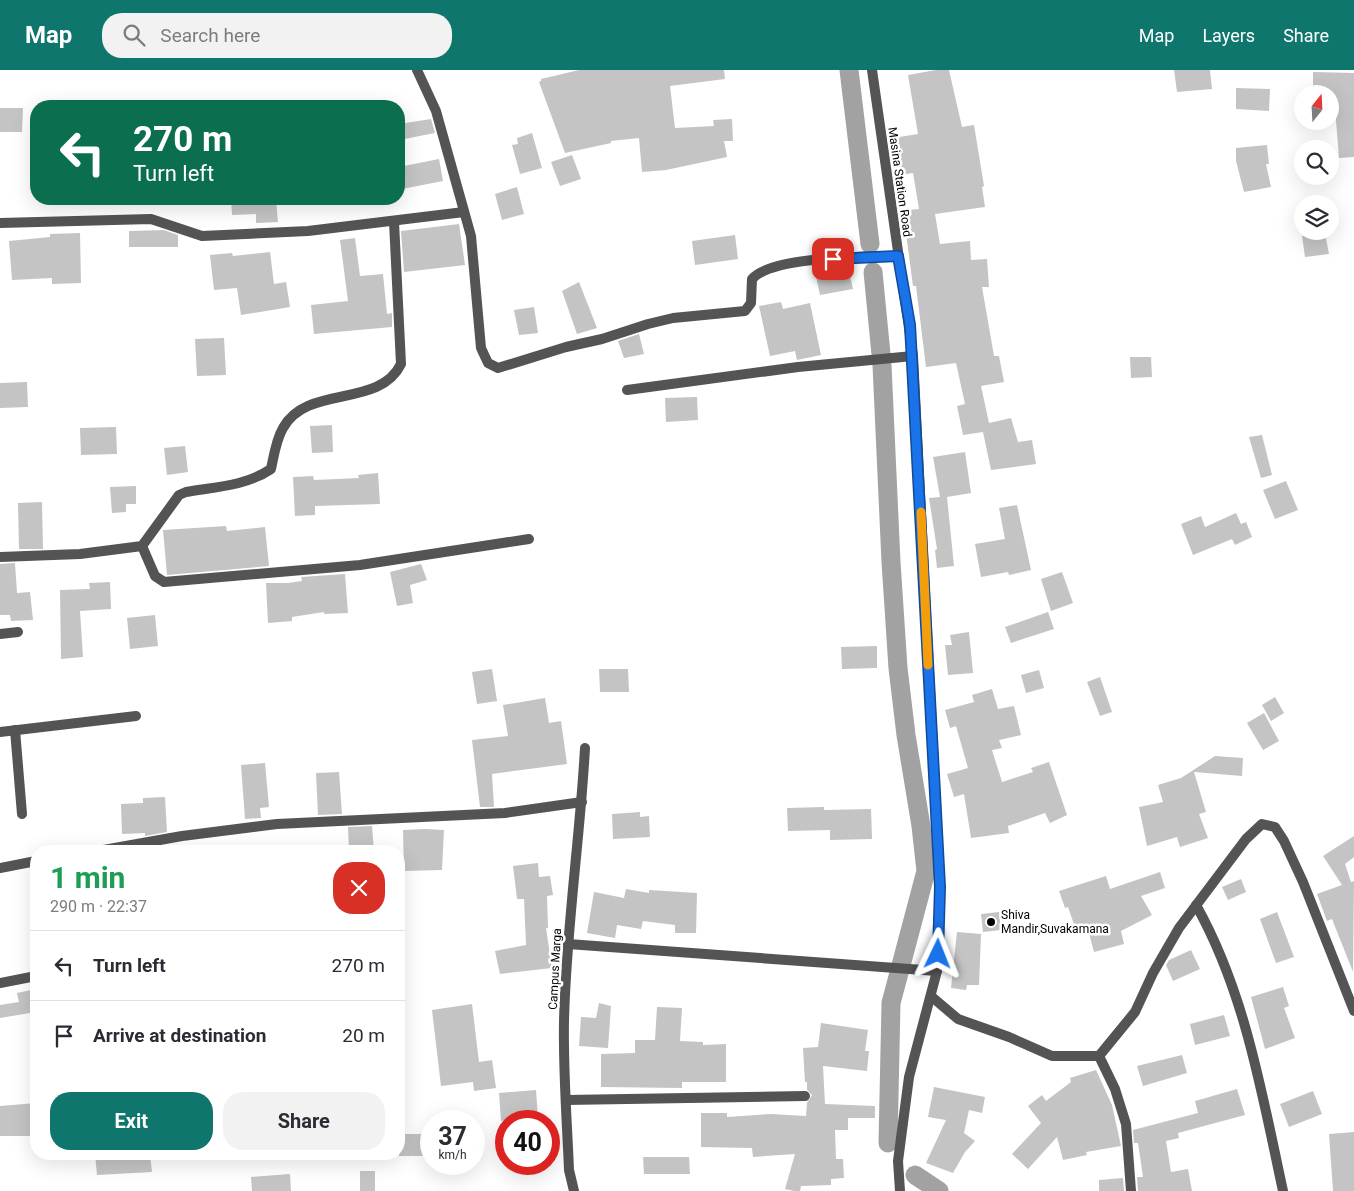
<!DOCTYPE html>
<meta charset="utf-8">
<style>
:root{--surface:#fff;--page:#f2f2f3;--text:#2b2b33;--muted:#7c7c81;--line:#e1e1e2;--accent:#0f766e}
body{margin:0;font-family:Roboto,sans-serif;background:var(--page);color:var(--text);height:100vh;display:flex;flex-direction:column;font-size:19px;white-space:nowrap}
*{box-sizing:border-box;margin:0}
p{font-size:16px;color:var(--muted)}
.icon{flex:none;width:28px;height:28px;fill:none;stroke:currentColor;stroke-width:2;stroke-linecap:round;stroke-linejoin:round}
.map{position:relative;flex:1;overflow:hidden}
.drawer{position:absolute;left:30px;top:775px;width:375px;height:315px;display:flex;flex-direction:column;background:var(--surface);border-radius:20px;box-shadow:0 5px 20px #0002}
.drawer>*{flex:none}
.guide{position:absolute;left:30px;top:30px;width:375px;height:105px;border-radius:20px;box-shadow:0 5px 20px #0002;background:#0b6e4f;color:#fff;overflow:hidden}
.needle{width:32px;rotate:18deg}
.fabs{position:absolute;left:1294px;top:15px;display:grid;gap:10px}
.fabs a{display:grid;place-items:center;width:45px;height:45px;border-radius:50%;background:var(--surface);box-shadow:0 5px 20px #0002;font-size:25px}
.speed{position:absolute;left:420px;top:1040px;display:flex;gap:10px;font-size:25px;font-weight:700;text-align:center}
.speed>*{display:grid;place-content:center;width:65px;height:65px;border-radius:50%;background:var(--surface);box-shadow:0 5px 20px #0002;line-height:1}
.speed small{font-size:12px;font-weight:400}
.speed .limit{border:8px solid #d22;background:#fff;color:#111}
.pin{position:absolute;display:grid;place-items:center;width:42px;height:42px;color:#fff;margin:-21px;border-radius:10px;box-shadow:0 2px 8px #0006}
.me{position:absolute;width:55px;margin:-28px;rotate:2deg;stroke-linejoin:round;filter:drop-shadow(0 0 4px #0008)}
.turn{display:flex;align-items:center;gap:18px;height:105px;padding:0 20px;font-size:22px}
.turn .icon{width:65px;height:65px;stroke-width:2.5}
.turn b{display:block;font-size:35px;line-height:42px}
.round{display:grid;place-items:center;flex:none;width:52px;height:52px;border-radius:20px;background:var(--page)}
.head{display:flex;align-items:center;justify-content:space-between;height:85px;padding:0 20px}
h1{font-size:30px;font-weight:700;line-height:38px;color:#1e9e55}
.action{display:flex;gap:10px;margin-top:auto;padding:10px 20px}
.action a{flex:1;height:58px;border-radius:20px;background:var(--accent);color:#fff;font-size:20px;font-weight:700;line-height:58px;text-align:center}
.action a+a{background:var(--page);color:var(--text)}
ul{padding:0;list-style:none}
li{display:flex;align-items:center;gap:15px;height:70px;padding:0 20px;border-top:1px solid var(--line)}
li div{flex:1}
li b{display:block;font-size:19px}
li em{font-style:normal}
header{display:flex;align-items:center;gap:30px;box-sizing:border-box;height:70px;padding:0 25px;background:var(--accent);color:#fff}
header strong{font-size:24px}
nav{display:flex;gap:28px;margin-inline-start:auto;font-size:18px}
.search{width:350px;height:45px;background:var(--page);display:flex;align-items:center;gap:12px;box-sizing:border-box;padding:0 18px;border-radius:20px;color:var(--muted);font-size:19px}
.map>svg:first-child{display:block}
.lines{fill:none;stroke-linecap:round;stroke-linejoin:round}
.canal{stroke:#a2a2a2;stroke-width:19}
.building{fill:#c4c4c4}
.minor{stroke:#545454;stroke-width:10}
.tertiary{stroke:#545454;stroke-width:10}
.route-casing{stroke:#114b97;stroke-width:12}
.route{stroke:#1a73e8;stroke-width:9}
.slow{stroke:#f59e0b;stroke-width:9}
.poi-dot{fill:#000;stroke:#fff;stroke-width:2}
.labels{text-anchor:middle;stroke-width:5;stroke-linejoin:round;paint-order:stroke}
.street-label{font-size:12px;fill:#000;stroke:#fff}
.poi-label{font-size:12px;fill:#000;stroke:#fff;text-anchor:start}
</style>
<header>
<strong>Map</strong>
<div class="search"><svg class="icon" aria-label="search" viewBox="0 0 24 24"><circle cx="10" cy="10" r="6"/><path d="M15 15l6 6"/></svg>Search here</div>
<nav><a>Map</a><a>Layers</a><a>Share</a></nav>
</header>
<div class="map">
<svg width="1354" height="1121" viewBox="0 0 1354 1121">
<rect width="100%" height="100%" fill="#fff"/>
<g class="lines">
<g class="canal">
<path d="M849,0L870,174"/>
<path d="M873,202L881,284"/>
<path d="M882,295L891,492L898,598L906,665L921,756L926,801L891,933L888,1073"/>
<path d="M915,1105L939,1121"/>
</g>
</g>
<g class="building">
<path d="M579,0H724L725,9L670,16L675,58L714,56L713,50L732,49L733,71H724L727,87L666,100L642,102L639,68L611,71V73L565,83L539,12L541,11V9Z"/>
<path d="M936,0H949L962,57L974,55L984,116L982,117L985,137L935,144L940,174L970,171L971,190L987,189L989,217H982L994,286H999L1004,312L981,316L989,353L1011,348L1018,372L1032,370L1036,394L991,400L983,362L963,365L957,336L965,334L956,293L926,297L916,216H913L904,148L910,147L909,140L919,139L913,103L900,105L893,68L918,64L908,5Z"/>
<path d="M1174,0H1210L1212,19L1177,22Z"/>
<path d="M1313,2L1354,3V87L1339,88L1335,38H1330V24H1313Z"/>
<path d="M1236,18L1270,19L1269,41L1236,39Z"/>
<path d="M0,38H23L22,62H0Z"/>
<path d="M431,49L435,63L399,70V54Z"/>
<path d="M532,63L542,98L520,104L512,75L518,74L517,68Z"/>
<path d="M1267,75L1269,94H1266L1271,117L1244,122L1236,91V78Z"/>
<path d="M572,85L581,109L560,116L551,92Z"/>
<path d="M439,89L443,111L402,119L399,97Z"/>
<path d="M517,117L524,144L502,150L495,124Z"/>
<path d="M231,129H276L278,152L256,153V144L232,145Z"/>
<path d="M459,154L465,195L404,202L401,161Z"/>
<path d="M164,160L178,165V177H129V161Z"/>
<path d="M80,163L81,213L52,214V208L12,210L9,171L50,167V164Z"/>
<path d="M1325,163L1329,184L1305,187L1302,166Z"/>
<path d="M735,165L738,189L695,195L692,171Z"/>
<path d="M355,168L360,206L383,204L387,244L392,243V257L314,264L311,235L348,231L340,170Z"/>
<path d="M270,182L274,214L286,212L290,237L241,245L237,218L214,220L210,185L232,183L233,186Z"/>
<path d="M833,195L835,208L850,206L853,219L820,225L814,197Z"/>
<path d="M579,212L597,258L577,264L562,221Z"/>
<path d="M781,232L783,239L810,233L821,285L797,290L795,281L770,286L759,236Z"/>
<path d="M534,237L538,263L519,265L514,240Z"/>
<path d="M639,264L644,284L624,288L618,271Z"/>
<path d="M224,268L226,305L197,306L195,269Z"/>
<path d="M1130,287H1151L1152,307L1131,308Z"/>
<path d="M27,312L28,337L0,338V313Z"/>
<path d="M697,327L698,350L666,352L665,328Z"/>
<path d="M332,355L333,382L312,383L310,356Z"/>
<path d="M116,357L117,384L81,385L80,358Z"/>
<path d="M1262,365L1272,405L1261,408L1249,367Z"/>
<path d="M185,376L188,402L167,405L164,378Z"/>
<path d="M965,382L971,423L947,427L954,496L937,498L935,480L937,479L929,428L940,427L933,387Z"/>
<path d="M378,403L380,434L315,436V445L295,446L293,407L313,406L314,410L359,408L358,405Z"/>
<path d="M1286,411L1298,440L1275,449L1263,420Z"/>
<path d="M136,416V434H126V442L112,443L110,417Z"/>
<path d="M42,432L43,479H19L18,433Z"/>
<path d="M1017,435L1031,500L1009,505L1008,502L981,507L975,474L1005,469L999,438Z"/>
<path d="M1236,443L1241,454L1246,452L1252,467L1235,475L1232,469L1193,485L1181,454L1201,446L1205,457Z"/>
<path d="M226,456L227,461L265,457L269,496L167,505L163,460Z"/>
<path d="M15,493L17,523L30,522L33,550L11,551L10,545H0V494Z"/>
<path d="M421,494L427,510L410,515L413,533L397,536L390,502Z"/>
<path d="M1062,502L1073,533L1051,541L1041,509Z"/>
<path d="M345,504L348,543L324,544V542L292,547V551L268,553L266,513H288L302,511L301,507Z"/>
<path d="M110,512L111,539L80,541L83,587L61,589L60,520L90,519L89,513Z"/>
<path d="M1048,542L1054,559L1011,573L1005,557Z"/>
<path d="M155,545L158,576L130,579L127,548Z"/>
<path d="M969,562L973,603L948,605L945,575H952L950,565Z"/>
<path d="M877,576V598L842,599L841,577Z"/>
<path d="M492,599L497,631L477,634L472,602Z"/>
<path d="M599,599H628L629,622H600Z"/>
<path d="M1039,600L1044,618L1026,623L1021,605Z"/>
<path d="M1100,607L1112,642L1100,646L1087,612Z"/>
<path d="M992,619L998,639L1014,636L1021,665L999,670L1002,678L992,680L1002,712L1033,702L1031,698L1049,692L1067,745L1050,753L1045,743L1008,756L1009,763L971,768L964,724L954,727L947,704L968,698L956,656L950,658L945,640L974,632L972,625Z"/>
<path d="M1275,627L1284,643L1271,651L1262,635Z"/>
<path d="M545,628L549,653L561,651L567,694L492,704L494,737H480L472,670L508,666L503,635Z"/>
<path d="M1264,643L1279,671L1263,680L1247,653Z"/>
<path d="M1215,686L1243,688L1242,706L1194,702L1206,742L1199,744L1208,768L1180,777L1177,767L1147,776L1139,737L1163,732L1158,715L1181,708Z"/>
<path d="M265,693L269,737L260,738L261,748L245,749L241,695Z"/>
<path d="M339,702L342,744L318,745L316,703Z"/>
<path d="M165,727L167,762L145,766V763L122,764L121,734L143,733V728Z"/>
<path d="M824,737V740L871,739L872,769L830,770V760L788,761L787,738Z"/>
<path d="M640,742V747L649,746L650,767L613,769L612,744Z"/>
<path d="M372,756L374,781H349L348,757Z"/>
<path d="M425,759L444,760L442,800L404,801L403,760Z"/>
<path d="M1354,766V787L1345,794L1351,812L1354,811L1353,902L1332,849L1327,851L1317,824L1342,815L1323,786Z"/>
<path d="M538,793L539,807L550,806L553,825L547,826L548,858H546L552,898L500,904L495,881L526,875L524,829H517L513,796Z"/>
<path d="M1160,802L1165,818L1141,826L1152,845L1121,861L1124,874L1094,882L1087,856L1076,860L1068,837L1065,838L1059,821L1106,806L1110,819Z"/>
<path d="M1241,809L1246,822L1228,830L1222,817Z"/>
<path d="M626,819L649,823V820L697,823L696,863H675V855L643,851L641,859L617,855L615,868L587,863L594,822L624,828Z"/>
<path d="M999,842L1001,860L983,862L981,844Z"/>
<path d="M1277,842L1294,887L1276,893L1260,849Z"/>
<path d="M957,862L981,864L979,915H967L966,920L951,918Z"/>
<path d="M1191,880L1200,899L1173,911L1166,895L1169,890Z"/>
<path d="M1283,917L1289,936L1284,938L1295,968L1265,979L1251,927Z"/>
<path d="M31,920L33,929L36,928V942L0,948V935L19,932L17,923Z"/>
<path d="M599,933L611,936L608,978L579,976L581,947L596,948Z"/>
<path d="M472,934L479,992L492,990L496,1018L474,1021L473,1012L441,1016L432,940Z"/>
<path d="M657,937L682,938L680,971L703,972V975L726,974V1012H682V1018L601,1017V984L635,983V970H655Z"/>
<path d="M1224,945L1230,966L1195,975L1190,954Z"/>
<path d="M821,953L868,960L865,981H869L867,1001L823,996L825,1034L875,1036V1048H848V1060H835L836,1089H843L844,1108L831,1109V1115L801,1116L800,1121H794L785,1119L795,1084L753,1087L752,1078L701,1077V1043H727V1047L771,1044L806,1046L807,1033L812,1025L807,1020V1012H805L803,978L818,977Z"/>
<path d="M1182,985L1187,1003L1143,1016L1137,996Z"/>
<path d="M1096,1000L1112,1035L1121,1076L1086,1082L1087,1085L1063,1090L1057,1067L1028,1099L1012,1084L1041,1053L1028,1036L1042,1025L1046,1031L1071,1012L1070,1008Z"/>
<path d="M934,1017L985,1027L982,1043L969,1040L964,1063L975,1071L965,1082L953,1103L926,1093L946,1050L928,1047Z"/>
<path d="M1237,1019L1245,1045L1178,1063L1179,1068L1166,1071L1171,1102L1188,1099L1192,1121H1138L1137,1107H1143L1138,1073H1134L1133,1060L1198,1043L1195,1031Z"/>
<path d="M536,1020L538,1048L501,1051L499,1023Z"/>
<path d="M1313,1021L1322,1044L1289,1057L1280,1034Z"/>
<path d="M36,1033V1066H0V1036Z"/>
<path d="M1354,1062V1121H1333L1329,1064Z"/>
<rect x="399" y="1064" width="25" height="22"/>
<path d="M95,1084H150L152,1102L97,1105Z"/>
<path d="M643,1087H689L690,1104H644Z"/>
<rect x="360" y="1101" width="15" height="20"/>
<path d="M290,1104L291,1121H252L251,1107Z"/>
<path d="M1123,1108L1124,1121H1099V1110Z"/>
</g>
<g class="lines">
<g class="minor">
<path d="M417,0L436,41L471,166L481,278L488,293L498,298L566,277L602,269L648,254L673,248L745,241L751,233L752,209C772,186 866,187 898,186"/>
<path d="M0,153L151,149L202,166L308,161L464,142"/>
<path d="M627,320L798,297L913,286"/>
<path d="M142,476L155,506L164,512L360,495L529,469"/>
<path d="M0,487L80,484L142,476L179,425L186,422C215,417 246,416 271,399C274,385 276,370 283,358C307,314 379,339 401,294L394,152"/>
<path d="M0,564L18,562"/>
<path d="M15,660L22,744"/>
<path d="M0,662L136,646"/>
<path d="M98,781L182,766L277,754L505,743L582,732"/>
<path d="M0,798L36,791"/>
<path d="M1196,835C1245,922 1262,1024 1283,1121"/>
<path d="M568,874L937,901"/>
<path d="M0,913L36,906"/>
<path d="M932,927L958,949L1009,967L1052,986H1099L1135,942L1153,903L1179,858L1246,769L1262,754L1275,757L1284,771L1303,812L1354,941"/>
<path d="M1099,986L1115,1019L1126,1054L1131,1121"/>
<path d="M566,1030L805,1026"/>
<path d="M574,1121L569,1100C567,1051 563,1001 564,951C566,860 580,769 585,678"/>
</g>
<path class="tertiary" d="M872,0L913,286L940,817L937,901L909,1007L898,1091L900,1121"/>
</g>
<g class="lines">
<g class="route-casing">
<path id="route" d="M833,189L898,186L910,255L940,817L938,884"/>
</g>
<use href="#route" class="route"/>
<path class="slow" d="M921,442L928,595"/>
</g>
<circle class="poi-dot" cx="991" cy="852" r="5"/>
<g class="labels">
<g class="street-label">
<text transform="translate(900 112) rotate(82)" y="4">Masina Station Road</text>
<text transform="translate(555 899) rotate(-87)" y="4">Campus Marga</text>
</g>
<g class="poi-label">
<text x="1001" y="849">Shiva<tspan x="1001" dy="14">Mandir,Suvakamana</tspan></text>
</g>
</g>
</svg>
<div class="fabs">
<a><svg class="needle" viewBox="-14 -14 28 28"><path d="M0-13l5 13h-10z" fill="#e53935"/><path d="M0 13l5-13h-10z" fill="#7c7c81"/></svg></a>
<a><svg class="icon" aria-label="search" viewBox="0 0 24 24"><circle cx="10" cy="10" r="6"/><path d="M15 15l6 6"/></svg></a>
<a><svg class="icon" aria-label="layers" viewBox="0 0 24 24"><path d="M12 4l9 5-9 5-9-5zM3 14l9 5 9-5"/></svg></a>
</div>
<div class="speed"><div>37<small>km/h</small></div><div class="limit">40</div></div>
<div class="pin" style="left:833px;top:189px;background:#d93025"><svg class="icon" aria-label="arrive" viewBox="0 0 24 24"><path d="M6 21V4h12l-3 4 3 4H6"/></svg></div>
<svg class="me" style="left:938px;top:884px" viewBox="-20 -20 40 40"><path d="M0-17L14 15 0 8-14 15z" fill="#1a73e8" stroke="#fff" stroke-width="4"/></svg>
<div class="guide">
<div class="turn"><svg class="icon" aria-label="left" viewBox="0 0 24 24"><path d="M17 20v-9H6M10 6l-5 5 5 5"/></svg><div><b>270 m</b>Turn left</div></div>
</div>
<section class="drawer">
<div class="head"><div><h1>1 min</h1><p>290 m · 22:37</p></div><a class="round" style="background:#d93025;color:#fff"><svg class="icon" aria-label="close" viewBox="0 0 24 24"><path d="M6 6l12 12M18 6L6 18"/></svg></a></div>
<ul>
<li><svg class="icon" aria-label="left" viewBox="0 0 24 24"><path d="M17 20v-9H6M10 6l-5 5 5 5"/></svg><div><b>Turn left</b></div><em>270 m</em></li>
<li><svg class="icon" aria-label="arrive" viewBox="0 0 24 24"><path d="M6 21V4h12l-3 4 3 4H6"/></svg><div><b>Arrive at destination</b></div><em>20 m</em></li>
</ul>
<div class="action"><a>Exit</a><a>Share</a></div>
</section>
</div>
